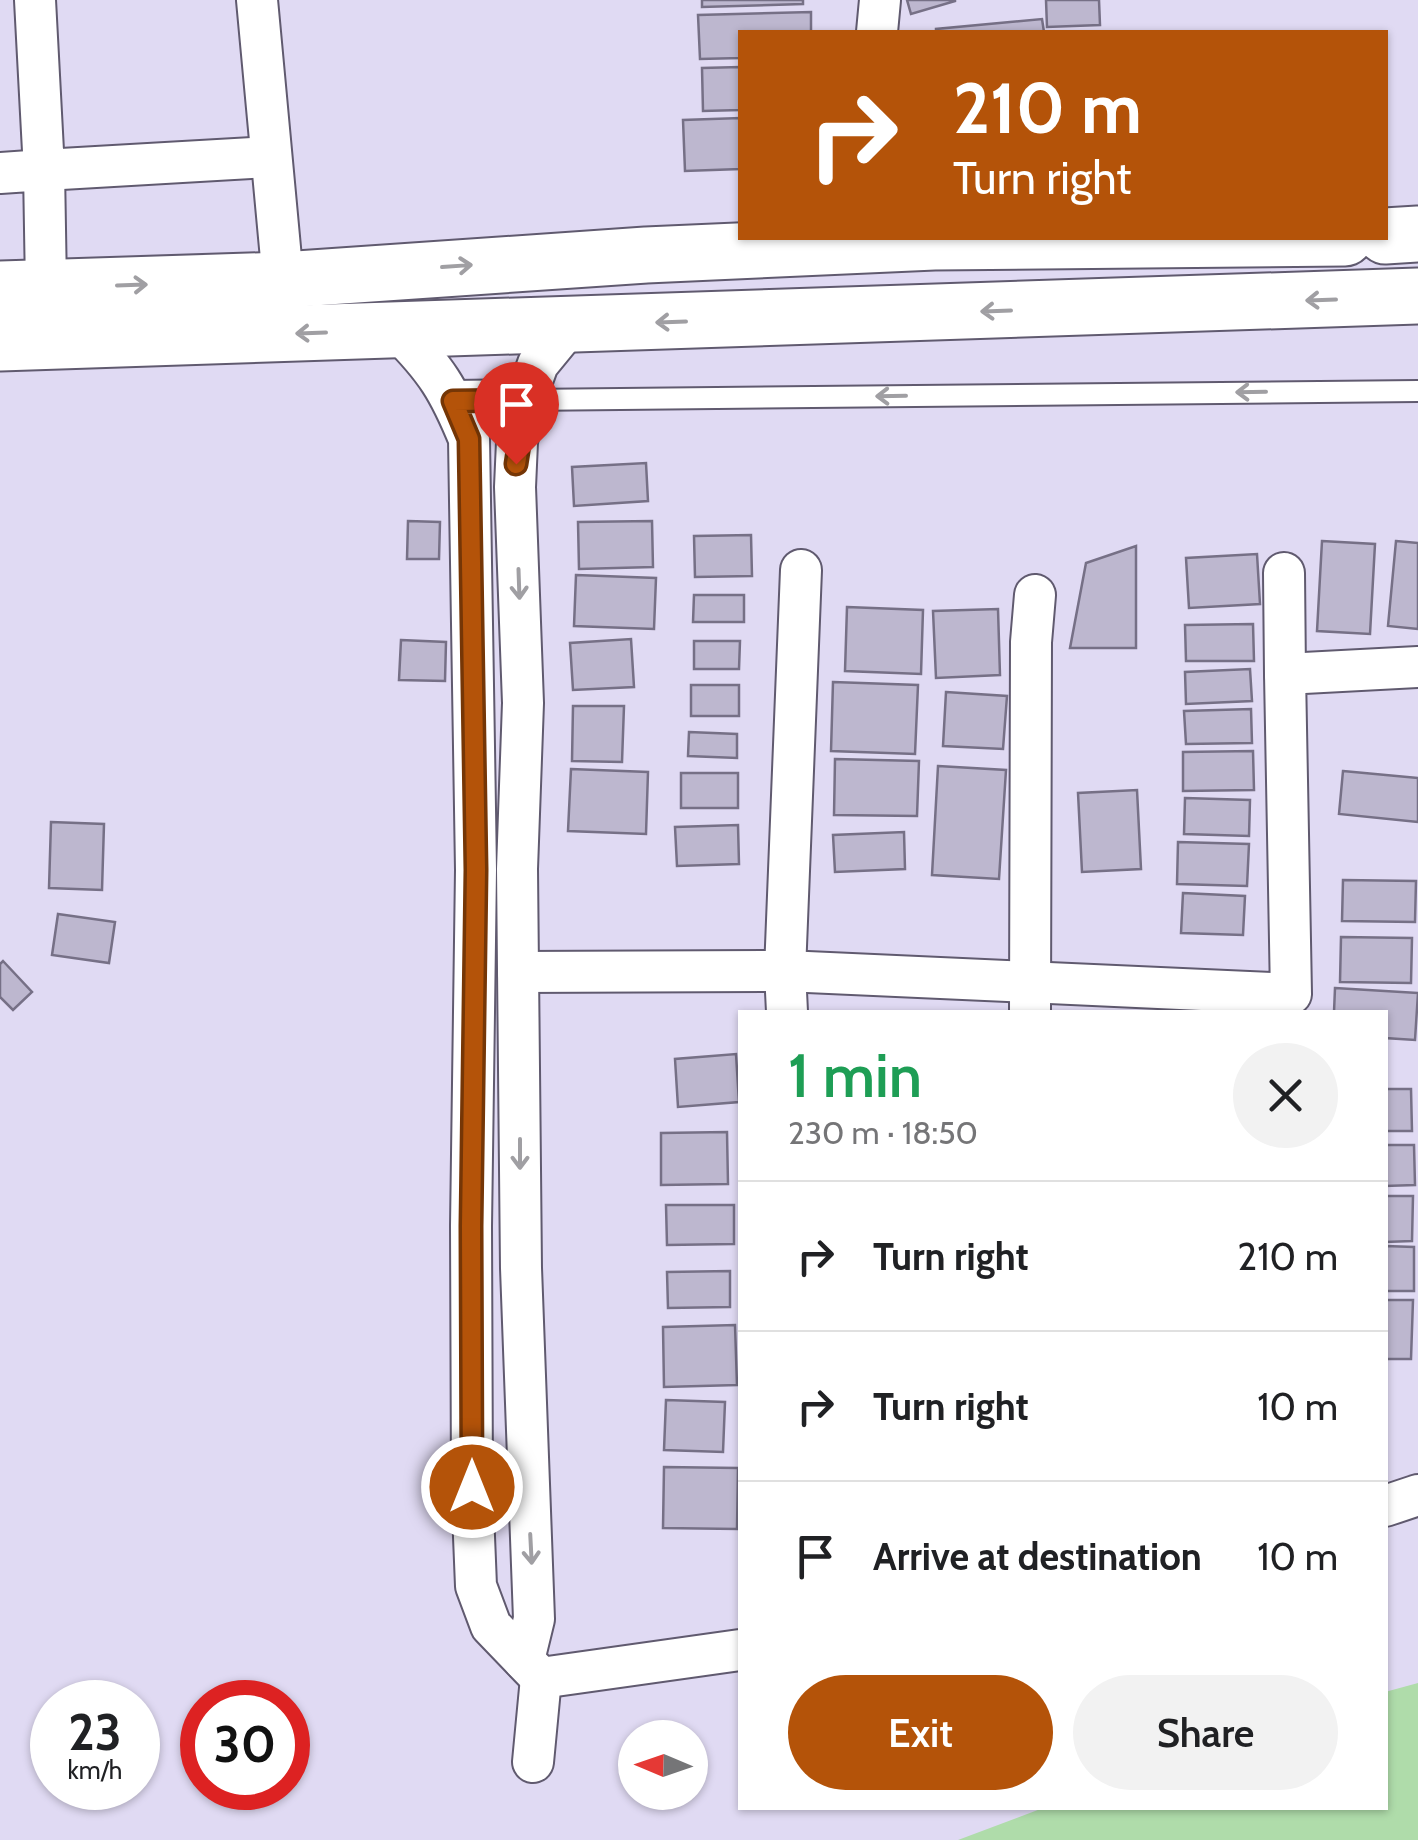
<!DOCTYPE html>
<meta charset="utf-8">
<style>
:root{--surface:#fff;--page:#f2f2f2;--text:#202124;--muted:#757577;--line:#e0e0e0;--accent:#b45309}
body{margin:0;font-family:Cabin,sans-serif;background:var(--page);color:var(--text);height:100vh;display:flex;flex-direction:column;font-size:38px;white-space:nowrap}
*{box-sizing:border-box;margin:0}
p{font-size:32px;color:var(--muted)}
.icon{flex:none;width:55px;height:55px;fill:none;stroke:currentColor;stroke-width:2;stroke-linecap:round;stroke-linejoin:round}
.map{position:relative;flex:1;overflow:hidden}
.drawer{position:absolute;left:738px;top:1010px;width:650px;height:800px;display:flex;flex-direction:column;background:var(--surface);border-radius:0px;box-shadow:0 2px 8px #0004}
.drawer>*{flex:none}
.guide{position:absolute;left:738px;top:30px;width:650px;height:210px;border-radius:0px;box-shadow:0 2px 8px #0004;background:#b45309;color:#fff;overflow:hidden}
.needle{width:65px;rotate:272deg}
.buttons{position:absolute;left:618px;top:1720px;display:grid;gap:20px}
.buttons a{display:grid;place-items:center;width:90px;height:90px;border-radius:50%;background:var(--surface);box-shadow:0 2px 8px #0004;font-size:50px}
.speed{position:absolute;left:30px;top:1680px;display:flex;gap:20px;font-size:50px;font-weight:700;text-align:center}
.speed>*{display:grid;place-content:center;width:130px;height:130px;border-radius:50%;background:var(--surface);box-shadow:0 2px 8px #0004;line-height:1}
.speed small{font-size:25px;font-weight:400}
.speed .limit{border:15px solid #d22;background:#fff;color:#111}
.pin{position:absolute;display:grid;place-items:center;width:85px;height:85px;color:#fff;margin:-102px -42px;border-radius:50% 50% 50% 0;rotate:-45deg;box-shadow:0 0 10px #0007}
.pin .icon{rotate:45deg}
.me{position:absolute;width:110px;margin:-55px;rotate:0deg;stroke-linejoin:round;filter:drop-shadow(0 0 8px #0008)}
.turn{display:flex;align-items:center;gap:35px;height:210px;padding:0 50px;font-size:45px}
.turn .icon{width:130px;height:130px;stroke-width:2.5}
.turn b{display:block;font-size:70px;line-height:85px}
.round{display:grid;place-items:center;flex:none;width:105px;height:105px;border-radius:52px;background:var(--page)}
.summary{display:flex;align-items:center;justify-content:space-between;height:170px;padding:0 50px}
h1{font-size:60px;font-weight:600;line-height:75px;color:#1e9e55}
.primary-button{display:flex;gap:20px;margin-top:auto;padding:20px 50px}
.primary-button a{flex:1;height:115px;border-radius:60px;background:var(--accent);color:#fff;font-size:40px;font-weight:600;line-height:115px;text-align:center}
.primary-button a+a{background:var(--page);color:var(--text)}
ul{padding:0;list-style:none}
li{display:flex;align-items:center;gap:30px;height:150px;padding:0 50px;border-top:2px solid var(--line)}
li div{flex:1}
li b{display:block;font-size:38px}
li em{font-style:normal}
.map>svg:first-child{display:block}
.green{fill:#afdcaa}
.building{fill:#bdb7cf;stroke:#767086;stroke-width:2.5}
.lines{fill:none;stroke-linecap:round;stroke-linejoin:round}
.service-casing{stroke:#605a6f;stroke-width:24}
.minor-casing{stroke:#605a6f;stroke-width:44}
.trunk-casing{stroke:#605a6f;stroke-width:59}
.service{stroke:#fff;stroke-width:20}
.minor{stroke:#fff;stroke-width:40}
.trunk{stroke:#fff;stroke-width:55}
.oneway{stroke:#a09fa3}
.route-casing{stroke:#753606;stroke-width:25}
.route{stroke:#b45309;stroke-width:18}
</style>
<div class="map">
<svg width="1418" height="1840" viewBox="0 0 1418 1840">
<rect width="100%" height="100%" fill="#e0daf3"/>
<path class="green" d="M1418,1683V1840H958L1043,1808H1385V1692Z"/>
<g class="building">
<path d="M702,0H803V4L702,7Z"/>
<path d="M907,0H955V1L911,14Z"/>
<path d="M1046,0H1099L1100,25L1047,27Z"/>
<path d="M811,12V32H740V58L700,59L698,15Z"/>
<path d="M1042,19L1044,32H936V29Z"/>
<path d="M740,67V110L703,111L702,68Z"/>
<path d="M740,118V169L685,171L683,120Z"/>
<path d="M646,463L648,501L574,506L572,467Z"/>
<path d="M408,521L440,522L439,559H407Z"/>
<path d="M652,521L653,567L579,569L578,522Z"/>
<path d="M751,535L752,576L695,577L694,536Z"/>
<path d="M1322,541L1375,544L1370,634L1317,631Z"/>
<path d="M1396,541L1418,543V629L1388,626Z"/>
<path d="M1136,546V648H1070L1086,563Z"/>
<path d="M1257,554L1260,604L1189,608L1186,558Z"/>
<path d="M576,575L656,578L654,629L574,626Z"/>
<path d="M694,595H744V622H693Z"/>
<path d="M847,607L923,610L921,674L845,671Z"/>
<path d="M998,609L1000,675L936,678L933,611Z"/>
<path d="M1253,624L1254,661H1186L1185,625Z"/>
<path d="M631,639L634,687L573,690L570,643Z"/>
<path d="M401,640L446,642L445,681L399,680Z"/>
<path d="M694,641H740L739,669H694Z"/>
<path d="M1250,669L1252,701L1186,704L1185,672Z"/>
<path d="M833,682L918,685L915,754L831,751Z"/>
<rect x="691" y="685" width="48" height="31"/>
<path d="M946,692L1007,696L1003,749L943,746Z"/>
<path d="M573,706H624L622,762L572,761Z"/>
<path d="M1251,709L1252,743L1186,744L1184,711Z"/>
<path d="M689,732L737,734V758L688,756Z"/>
<path d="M1253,751L1254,790L1183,791V752Z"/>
<path d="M835,759L919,761L917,816L834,815Z"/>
<path d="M938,766L1006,770L999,879L932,875Z"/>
<path d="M571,769L648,772L646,834L568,831Z"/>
<path d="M1343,771L1418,778V822L1339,814Z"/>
<rect x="681" y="773" width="57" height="35"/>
<path d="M1137,790L1141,869L1082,872L1078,793Z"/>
<path d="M1185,798L1250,800L1249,836L1184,834Z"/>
<path d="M51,822L104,824L102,890L49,888Z"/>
<path d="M738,825L739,864L677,866L675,827Z"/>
<path d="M904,832L905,869L835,872L833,835Z"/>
<path d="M1178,842L1249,844L1247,886L1177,884Z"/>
<path d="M1343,880L1416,881L1415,922L1342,921Z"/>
<path d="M1183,893L1245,896L1243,935L1181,933Z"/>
<path d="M58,914L115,922L109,963L52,955Z"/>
<path d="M1341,937L1412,938L1411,983L1340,982Z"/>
<path d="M3,961L32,992L13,1010L0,997V964Z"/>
<path d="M1335,988L1418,993L1415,1040L1385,1038V1012H1334Z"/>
<path d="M736,1054L739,1102L678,1107L675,1059Z"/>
<path d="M1385,1089H1411L1412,1131H1385Z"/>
<path d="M727,1132L728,1184L661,1185V1133Z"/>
<path d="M1385,1145H1414L1415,1185L1385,1186Z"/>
<path d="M1385,1196H1413L1412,1241L1385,1242Z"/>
<path d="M666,1205H734V1244L667,1245Z"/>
<path d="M1385,1246L1414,1247V1291H1385Z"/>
<path d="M730,1271V1307L668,1308L667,1272Z"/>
<path d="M1385,1300H1413L1411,1359H1385Z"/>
<path d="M735,1325L737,1385L664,1387L663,1327Z"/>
<path d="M666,1400L725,1402L723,1452L664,1450Z"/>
<path d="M664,1467L738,1468L737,1529L663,1528Z"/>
</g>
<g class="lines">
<g class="service-casing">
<path id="service" d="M525,400L1418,391"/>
</g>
<g class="minor-casing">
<g id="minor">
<path d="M35,0L44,170L269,157"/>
<path d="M257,0L283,280"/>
<path d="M877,32L880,0"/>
<path d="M0,173L44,170L46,287"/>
<path d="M398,331C436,369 449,390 469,439L476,870L471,1226L472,1487L476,1586L491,1626L541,1678L740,1650"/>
<path d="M453,401L525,400"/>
<path d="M1284,573L1285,674"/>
<path d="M518,972L785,971L1291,994L1285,674L1418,667"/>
<path d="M787,1012L785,971L801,570"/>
<path d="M1030,1012L1031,642L1035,595"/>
<path d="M1385,1506L1418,1495"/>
<path d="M524,1660L534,1619L521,1268L517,869L523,703L515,487L517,442L525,400L538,364L570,325"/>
<path d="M533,1762L541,1678"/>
</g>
</g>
<g class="trunk-casing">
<g id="trunk">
<path d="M1385,236L1418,234"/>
<path d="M0,289L283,280L646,255L934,242L1345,238"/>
<path d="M0,343L1418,296"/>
</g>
</g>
<use href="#service" class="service"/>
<use href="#minor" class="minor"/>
<use href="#trunk" class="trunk"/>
</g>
<defs><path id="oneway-shaft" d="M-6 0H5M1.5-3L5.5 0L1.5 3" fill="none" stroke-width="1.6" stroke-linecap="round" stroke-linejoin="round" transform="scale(2.5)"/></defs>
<g class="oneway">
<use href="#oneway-shaft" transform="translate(457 266) rotate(-4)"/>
<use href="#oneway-shaft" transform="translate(132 285) rotate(-2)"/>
<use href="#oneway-shaft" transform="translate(1321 300) rotate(178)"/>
<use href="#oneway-shaft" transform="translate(996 311) rotate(178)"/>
<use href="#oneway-shaft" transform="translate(671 322) rotate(178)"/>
<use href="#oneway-shaft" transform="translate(311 333) rotate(178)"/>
<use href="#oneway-shaft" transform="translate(1251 392) rotate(179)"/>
<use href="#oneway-shaft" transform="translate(891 396) rotate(179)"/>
<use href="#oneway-shaft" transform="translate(519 584) rotate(88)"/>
<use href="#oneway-shaft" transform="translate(520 1154) rotate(90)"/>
<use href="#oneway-shaft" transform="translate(531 1549) rotate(87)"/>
</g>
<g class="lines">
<g class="route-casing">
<path id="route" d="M472,1487L471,1226L476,870L469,439L453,401L526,400L516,464"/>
</g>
<use href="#route" class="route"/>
</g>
</svg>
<div class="buttons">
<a><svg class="needle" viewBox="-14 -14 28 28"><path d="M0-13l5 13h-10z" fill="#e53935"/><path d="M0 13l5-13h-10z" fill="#757577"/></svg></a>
</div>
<div class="speed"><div>23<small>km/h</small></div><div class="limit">30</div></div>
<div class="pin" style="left:516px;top:464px;background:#d93025"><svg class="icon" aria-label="arrive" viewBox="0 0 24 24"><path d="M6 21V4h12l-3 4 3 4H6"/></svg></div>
<svg class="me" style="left:472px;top:1487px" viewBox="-20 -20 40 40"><circle r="17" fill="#b45309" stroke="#fff" stroke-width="3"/><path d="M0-11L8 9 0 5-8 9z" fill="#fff"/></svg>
<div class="guide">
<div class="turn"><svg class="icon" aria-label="right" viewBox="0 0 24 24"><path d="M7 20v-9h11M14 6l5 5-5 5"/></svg><div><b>210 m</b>Turn right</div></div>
</div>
<section class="drawer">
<div class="summary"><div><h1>1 min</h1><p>230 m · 18:50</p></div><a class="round"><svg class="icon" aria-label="close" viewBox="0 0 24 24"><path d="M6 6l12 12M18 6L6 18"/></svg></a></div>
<ul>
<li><svg class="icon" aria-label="right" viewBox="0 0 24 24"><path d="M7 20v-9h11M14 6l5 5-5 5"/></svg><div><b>Turn right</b></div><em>210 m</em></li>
<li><svg class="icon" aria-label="right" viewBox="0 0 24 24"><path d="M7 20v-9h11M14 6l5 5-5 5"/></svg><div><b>Turn right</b></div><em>10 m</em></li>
<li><svg class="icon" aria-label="arrive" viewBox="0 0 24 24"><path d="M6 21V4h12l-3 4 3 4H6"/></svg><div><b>Arrive at destination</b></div><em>10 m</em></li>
</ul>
<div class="primary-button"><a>Exit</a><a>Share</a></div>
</section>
</div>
